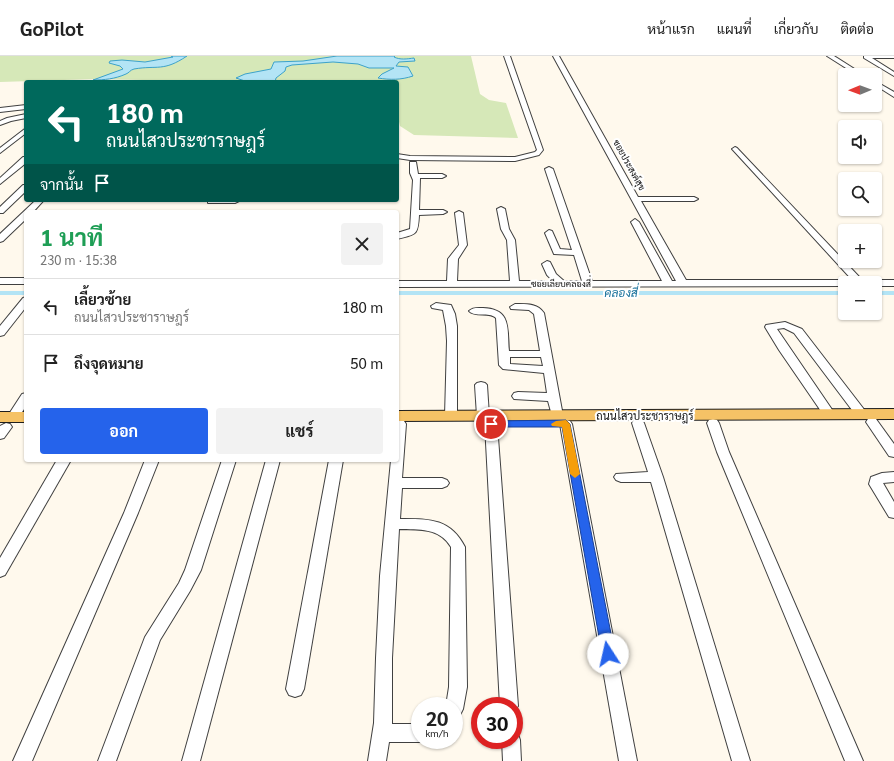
<!DOCTYPE html>
<html lang="th">
<meta charset="utf-8">
<style>
:root{--surface:#fff;--page:#f2f2f2;--text:#222;--muted:#767676;--line:#e0e0e0;--accent:#2563eb}
body{margin:0;font-family:Georgia,Sarabun,serif;background:var(--page);color:var(--text);height:100vh;display:flex;flex-direction:column;font-size:15px;white-space:nowrap}
*{box-sizing:border-box;margin:0}
p{font-size:13px;color:var(--muted)}
.icon{flex:none;width:22px;height:22px;fill:none;stroke:currentColor;stroke-width:2;stroke-linecap:round;stroke-linejoin:round}
.map{position:relative;flex:1;overflow:hidden}
.details{position:absolute;left:24px;top:154px;width:375px;height:252px;display:flex;flex-direction:column;background:var(--surface);border-radius:4px;box-shadow:0 1px 3px #0004}
.details>*{flex:none}
.hud{position:absolute;left:24px;top:24px;width:375px;height:122px;border-radius:4px;box-shadow:0 1px 3px #0004;background:#00695c;color:#fff;overflow:hidden}
.needle{width:26px;rotate:269deg}
.buttons{position:absolute;left:838px;top:12px;display:grid;gap:8px}
.buttons a{display:grid;place-items:center;width:44px;height:44px;border-radius:4px;background:var(--surface);box-shadow:0 1px 3px #0004;font-size:20px}
.speed{position:absolute;left:411px;top:641px;display:flex;gap:8px;font-size:20px;font-weight:700;text-align:center}
.speed>*{display:grid;place-content:center;width:52px;height:52px;border-radius:50%;background:var(--surface);box-shadow:0 1px 3px #0004;line-height:1}
.speed small{font-size:10px;font-weight:400}
.speed .limit{border:6px solid #d22;background:#fff;color:#111}
.pin{position:absolute;display:grid;place-items:center;width:34px;height:34px;color:#fff;margin:-17px;border:2px solid #fff;border-radius:50%;box-shadow:0 1px 4px #0007}
.me{position:absolute;width:44px;margin:-22px;rotate:350deg;stroke-linejoin:round;filter:drop-shadow(0 0 3px #0008)}
.turn{display:flex;align-items:center;gap:14px;height:84px;padding:0 16px;font-size:18px}
.turn .icon{width:52px;height:52px;stroke-width:2.5}
.turn b{display:block;font-size:28px;line-height:34px}
.then{display:flex;align-items:center;height:38px;padding:0 16px;background:#0003;gap:8px;font-size:15px}
.round{display:grid;place-items:center;flex:none;width:42px;height:42px;border-radius:4px;background:var(--page)}
.headline{display:flex;align-items:center;justify-content:space-between;height:68px;padding:0 16px}
h1{font-size:24px;font-weight:700;line-height:30px;color:#1e9e55}
.primary-button{display:flex;gap:8px;margin-top:auto;padding:8px 16px}
.primary-button a{flex:1;height:46px;border-radius:4px;background:var(--accent);color:#fff;font-size:16px;font-weight:700;line-height:46px;text-align:center}
.primary-button a+a{background:var(--page);color:var(--text)}
ul{padding:0;list-style:none}
li{display:flex;align-items:center;gap:12px;height:56px;padding:0 16px;border-top:1px solid var(--line)}
li div{flex:1}
li b{display:block;font-size:15px}
li em{font-style:normal}
header{display:flex;align-items:center;gap:24px;box-sizing:border-box;height:56px;padding:0 20px;background:var(--surface);border-bottom:1px solid var(--line)}
header strong{font-size:19px}
nav{display:flex;gap:22px;margin-inline-start:auto;font-size:14px}
.map>svg:first-child{display:block}
.green{fill:#d6e8b8}
.water{fill:#b3e4f5;stroke:#3ca2ca}
.lines{fill:none;stroke-linecap:round;stroke-linejoin:round}
.canal{fill:#b3e4f5;fill-rule:evenodd}
.minor-casing{stroke:#404040;stroke-width:2}
.major-casing{stroke:#1e1e1e;stroke-width:2}
.minor{fill:#fff;fill-rule:evenodd}
.major{fill:#f5c266;fill-rule:evenodd}
.route{fill:#2563eb;stroke:#184099}
.slow{fill:#f59e0b}
.labels{text-anchor:middle;stroke-width:4;stroke-linejoin:round;paint-order:stroke}
.far-street-label{font-size:9px;fill:#0d0d0d;stroke:#fff}
.street-label{font-size:11px;fill:#0d0d0d;stroke:#fff}
.water-label{font-size:12px;font-style:italic;fill:#19729c;stroke:#fff}
</style>
<header>
<strong>GoPilot</strong>
<nav><a>หน้าแรก</a><a>แผนที่</a><a>เกี่ยวกับ</a><a>ติดต่อ</a></nav>
</header>
<div class="map">
<svg width="894" height="705" viewBox="0 0 894 705">
<rect width="100%" height="100%" fill="#fff9ed"/>
<path class="green" d="M0,0H471L480,38L489,44L506,47L518,82L414,79L400,70L397,57V26H149L143,24L95,23L0,26Z"/>
<g class="water">
<path d="M171,0H187C163,16 158,9 134,13C130,14 129,17 126,18C115,23 104,24 93,24L123,13L120,10L109,7L110,5L122,4L145,6L173,1Z"/>
<path d="M337,0H395L394,1C400,4 407,3 414,2L415,5L399,6L396,10L408,11L413,20C401,24 390,24 378,22L382,18L394,12H369L358,8L333,6L292,9L286,11L285,15L276,22L275,26H248L236,22L245,18L271,13L274,6L303,5Z"/>
</g>
<g class="lines">
<g class="canal">
<rect x="0" y="235" width="26" height="4"/>
<rect x="397" y="235" width="448" height="4"/>
<rect x="875" y="235" width="19" height="4"/>
</g>
<g class="minor-casing">
<g id="minor">
<path d="M504,0H510L543,94L539,99L515,105L410,104L397,102V98L410,100L515,101L535,96L537,94Z"/>
<path d="M553,0H559L638,141H694L698,143L694,145H641L686,224H845L850,227H845V230L397,231V225H447L448,203L459,189L455,157L459,155L463,157L467,189L458,203L457,225H510L507,184L501,173L497,153L501,151L505,153L509,173L515,184L519,225H553L547,219L542,208L547,205L550,206L556,218L564,225H582L574,199L554,198L545,177L549,174L552,175L560,193L572,194L545,113L549,111L553,113L592,225H662L631,166L635,163L639,166L672,225H676Z"/>
<path d="M827,0H834L864,19H857Z"/>
<path d="M864,0H894V2H872L894,16V20L864,2Z"/>
<path d="M875,25L894,36V41L875,29Z"/>
<path d="M26,49V53L0,56V52Z"/>
<path d="M26,58V62L11,65L0,69V65L7,62Z"/>
<path d="M26,72V77L0,97V92Z"/>
<path d="M735,91L737,92L865,227H855L733,94L732,93Z"/>
<path d="M23,101H26V107L0,128V122Z"/>
<path d="M410,106H416L418,118H442L446,120L442,122H420L419,154H443L447,156L443,158L419,159C418,180 416,178 397,183V177L410,173L413,124L410,117Z"/>
<path d="M23,129H26V135L3,157H0V151Z"/>
<path d="M36,144H44L33,156H26V163L3,185L0,186V178Z"/>
<path d="M208,144H238L239,145L235,147H208Z"/>
<rect x="0" y="222" width="26" height="6"/>
<path d="M872,224H894V230H875V227H867Z"/>
<path d="M26,241V251L4,279L0,280V270L23,242Z"/>
<path d="M436,247L451,249L455,258L457,270V360L455,363H447L445,360L447,285L446,270L443,254L432,252L431,250Z"/>
<path d="M515,248C526,248 537,247 544,257L563,360L561,363H553L548,345L514,343L512,340L514,337L518,336L547,337L544,317L503,313L499,309L496,262C488,255 476,262 469,255C473,251 478,252 483,252C512,253 507,273 509,295H540L534,258L529,254L511,253L510,251ZM510,301H541L543,310L510,308Z"/>
<path d="M785,266L802,273L866,356L868,359L866,362H858L794,277L784,272L777,273L835,358L833,361H825L779,294L765,271L766,269Z"/>
<path d="M481,326L485,327L487,329L489,360L487,363H479L477,360L475,329L477,327Z"/>
<path d="M26,337V350L17,364H9L7,361L9,358L22,338Z"/>
<path d="M872,362L876,363L894,388V401L889,400L866,366L868,363Z"/>
<path d="M638,363L642,364L644,367L663,421L750,705H732L651,426H621L616,424L614,421L616,418L648,416L632,367L634,364Z"/>
<path d="M713,363L717,364L719,367L729,396L863,705H845L717,396L707,367L709,364Z"/>
<path d="M400,364L404,365L406,368L402,422H442L447,424L449,427L447,430L442,432H402L400,463C429,463 450,462 465,491L467,631L463,653L460,659L454,661V650H446L449,631L451,491C439,471 419,474 399,473L392,602V668H420V684H425L420,686H389L386,705H368L374,667L376,602L380,520L391,404H397V365Z"/>
<path d="M491,364L495,365L497,368L518,650L514,656V650H500L485,368L487,365Z"/>
<path d="M566,364L570,365L572,368L637,705H619L560,368L562,365Z"/>
<path d="M6,367L10,368L12,371L4,382L0,383V370Z"/>
<path d="M57,404H71L5,519L0,521V502Z"/>
<path d="M145,404H159L138,457L32,705H13L124,457Z"/>
<path d="M222,404H236L201,514L190,535L160,584L116,705H98L145,581L179,527L185,514Z"/>
<path d="M266,404H280L200,705H182Z"/>
<path d="M329,404H343L304,633L301,639L295,641L289,639L286,633Z"/>
<path d="M894,416V426L883,427L894,446V462L889,461L869,428L871,421L882,417Z"/>
<path d="M514,676L518,678L520,684L521,705H503L502,684H514Z"/>
</g>
</g>
<g class="major-casing">
<g id="major">
<path d="M894,353V363L397,365V355Z"/>
<rect x="0" y="356" width="26" height="10"/>
</g>
</g>
<use href="#minor" class="minor"/>
<use href="#major" class="major"/>
</g>
<path class="route" d="M566,364L570,368L615,598L613,602L608,603L604,602L602,598L562,371H491L486,368L491,365Z"/>
<path class="slow" d="M566,364L570,368L580,418L575,422L570,418L562,371L552,370L551,368L556,365Z"/>
<g class="labels">
<g class="far-street-label">
<text transform="translate(629 109) rotate(61)" y="3">ซอยประสงค์สุข</text>
<text x="561" y="231">ซอยเลียบคลองสี่</text>
</g>
<g class="street-label">
<text x="645" y="364">ถนนไสวประชาราษฎร์</text>
</g>
<g class="water-label">
<text x="621" y="241">คลองสี่</text>
</g>
</g>
</svg>
<div class="buttons">
<a><svg class="needle" viewBox="-14 -14 28 28"><path d="M0-13l5 13h-10z" fill="#e53935"/><path d="M0 13l5-13h-10z" fill="#767676"/></svg></a>
<a><svg class="icon" aria-label="sound" viewBox="0 0 24 24"><path d="M4 9h4l5-4v14l-5-4H4zM17 9q2 3 0 6"/></svg></a>
<a><svg class="icon" aria-label="search" viewBox="0 0 24 24"><circle cx="10" cy="10" r="6"/><path d="M15 15l6 6"/></svg></a>
<a>+</a>
<a>−</a>
</div>
<div class="speed"><div>20<small>km/h</small></div><div class="limit">30</div></div>
<div class="pin" style="left:491px;top:368px;background:#d93025"><svg class="icon" aria-label="arrive" viewBox="0 0 24 24"><path d="M6 21V4h12l-3 4 3 4H6"/></svg></div>
<svg class="me" style="left:608px;top:598px" viewBox="-20 -20 40 40"><circle r="19" fill="#fff"/><path d="M0-13L10 11 0 6-10 11z" fill="#2563eb"/></svg>
<div class="hud">
<div class="turn"><svg class="icon" aria-label="left" viewBox="0 0 24 24"><path d="M17 20v-9H6M10 6l-5 5 5 5"/></svg><div><b>180 m</b>ถนนไสวประชาราษฎร์</div></div>
<div class="then">จากนั้น<svg class="icon" aria-label="arrive" viewBox="0 0 24 24"><path d="M6 21V4h12l-3 4 3 4H6"/></svg></div>
</div>
<section class="details">
<div class="headline"><div><h1>1 นาที</h1><p>230 m · 15:38</p></div><a class="round"><svg class="icon" aria-label="close" viewBox="0 0 24 24"><path d="M6 6l12 12M18 6L6 18"/></svg></a></div>
<ul>
<li><svg class="icon" aria-label="left" viewBox="0 0 24 24"><path d="M17 20v-9H6M10 6l-5 5 5 5"/></svg><div><b>เลี้ยวซ้าย</b><p>ถนนไสวประชาราษฎร์</p></div><em>180 m</em></li>
<li><svg class="icon" aria-label="arrive" viewBox="0 0 24 24"><path d="M6 21V4h12l-3 4 3 4H6"/></svg><div><b>ถึงจุดหมาย</b></div><em>50 m</em></li>
</ul>
<div class="primary-button"><a>ออก</a><a>แชร์</a></div>
</section>
</div>
